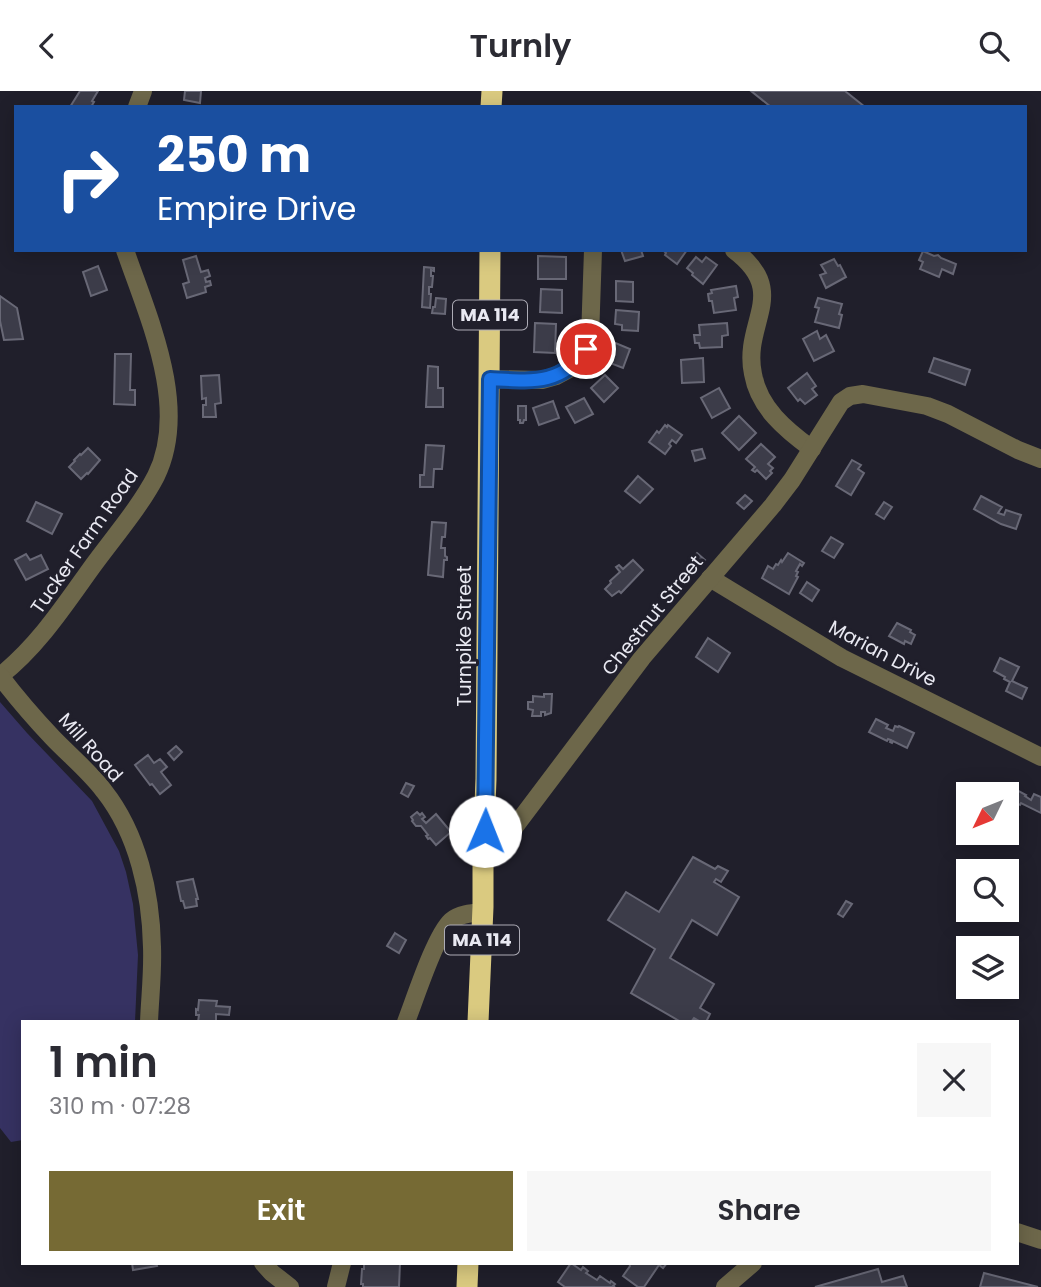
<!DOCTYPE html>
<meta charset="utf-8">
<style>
:root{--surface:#fff;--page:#f7f7f7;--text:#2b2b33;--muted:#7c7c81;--accent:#766a34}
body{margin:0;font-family:Poppins,sans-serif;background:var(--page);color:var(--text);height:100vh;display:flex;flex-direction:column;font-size:26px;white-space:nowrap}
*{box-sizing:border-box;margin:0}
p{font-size:23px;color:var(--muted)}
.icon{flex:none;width:38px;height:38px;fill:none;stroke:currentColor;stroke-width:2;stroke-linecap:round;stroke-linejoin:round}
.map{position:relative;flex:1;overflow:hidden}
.sheet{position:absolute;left:21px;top:929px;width:998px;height:245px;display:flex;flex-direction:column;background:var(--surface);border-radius:0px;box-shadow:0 4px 18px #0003}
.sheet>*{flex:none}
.top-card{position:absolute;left:14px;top:14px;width:1013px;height:147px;border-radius:0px;box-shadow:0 4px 18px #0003;background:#1a4fa0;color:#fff;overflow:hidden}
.needle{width:46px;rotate:227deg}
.buttons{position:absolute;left:956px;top:691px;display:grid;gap:14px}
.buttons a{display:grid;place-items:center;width:63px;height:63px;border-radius:0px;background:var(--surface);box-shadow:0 4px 18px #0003;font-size:35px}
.pin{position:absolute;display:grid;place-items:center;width:60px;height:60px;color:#fff;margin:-30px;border:4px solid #fff;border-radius:50%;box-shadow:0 2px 7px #0007}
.me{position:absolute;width:77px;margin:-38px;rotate:1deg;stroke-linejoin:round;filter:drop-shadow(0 0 5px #0008)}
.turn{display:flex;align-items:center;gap:24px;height:147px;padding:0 28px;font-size:32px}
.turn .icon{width:91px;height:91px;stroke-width:2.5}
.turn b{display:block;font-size:49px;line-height:60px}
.round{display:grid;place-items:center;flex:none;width:74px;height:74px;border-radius:0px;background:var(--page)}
.overview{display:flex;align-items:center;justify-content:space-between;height:119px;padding:0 28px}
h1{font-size:42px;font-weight:600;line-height:52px}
.action{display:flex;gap:14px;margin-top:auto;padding:14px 28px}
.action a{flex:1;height:80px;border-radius:0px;background:var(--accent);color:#fff;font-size:28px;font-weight:600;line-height:80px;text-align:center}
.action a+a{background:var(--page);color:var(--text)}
header{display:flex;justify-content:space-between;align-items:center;height:91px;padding:0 28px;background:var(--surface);font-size:32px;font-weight:600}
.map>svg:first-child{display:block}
.green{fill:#363262}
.building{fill:#3c3c49;stroke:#686876;stroke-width:2}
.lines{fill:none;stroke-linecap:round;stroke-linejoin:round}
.minor{stroke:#6d674a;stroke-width:18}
.highway{stroke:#daca80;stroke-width:21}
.route-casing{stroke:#114b97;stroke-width:18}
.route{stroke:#1a73e8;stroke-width:12}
.labels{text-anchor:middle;stroke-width:6;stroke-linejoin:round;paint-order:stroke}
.shield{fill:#201f2b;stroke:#adacb6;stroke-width:2}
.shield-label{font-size:18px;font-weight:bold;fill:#e9e9f2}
.street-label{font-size:19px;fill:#e9e9f2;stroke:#201f2b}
</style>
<header><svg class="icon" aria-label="back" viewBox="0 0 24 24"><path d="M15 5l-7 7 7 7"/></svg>Turnly<svg class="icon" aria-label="search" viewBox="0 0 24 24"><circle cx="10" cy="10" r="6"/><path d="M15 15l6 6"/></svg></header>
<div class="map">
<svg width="1041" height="1196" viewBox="0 0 1041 1196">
<rect width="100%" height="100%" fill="#201f2b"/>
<path class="green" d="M0,611L27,642L92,710L119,760L126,781L133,813L138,864L135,931H23V1049L11,1051L0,1037Z"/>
<g class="building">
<path d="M80,0H98L92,10L94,11L91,16H70Z"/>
<path d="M185,0H201L200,12L184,9Z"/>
<path d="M751,0H845L865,16H771Z"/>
<path d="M621,159H641L643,165L625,170Z"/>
<path d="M663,159H687L677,173L665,164L666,162Z"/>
<path d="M923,160L934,165L938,164L941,167L956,173L953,183L942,178L939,186L920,178L923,171L919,169Z"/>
<path d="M196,165L201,181L208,179L210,185L205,187L206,191L210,190L211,194L205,196L206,201L187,207L183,193L189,191L183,169Z"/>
<path d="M538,165L566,166V188H538Z"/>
<path d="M696,166L702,171L706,166L717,174L703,193L692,184L693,182L687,177Z"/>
<path d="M834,168L838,175L840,174L846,186L826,197L820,184L826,182L821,174Z"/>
<path d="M98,175L107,199L91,205L83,181Z"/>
<path d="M424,176L434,177V180L431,179V185H433L432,196H429V203H431L430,217L422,216Z"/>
<path d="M616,190L633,191V211L616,210Z"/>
<path d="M736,195L738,206L734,207L736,219L714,222L712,210H709L708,203L712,202L711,199Z"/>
<path d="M541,198L562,199V222L540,221Z"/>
<path d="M0,205L17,217L23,248L4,249L0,230Z"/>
<path d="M436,207L446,208L445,223L432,222L433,216H435Z"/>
<path d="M818,207L842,213L839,223L842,224L839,237L815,231L819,217L815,216Z"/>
<path d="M616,219L639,221L638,240L622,239V234L615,233Z"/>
<path d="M535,232L556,233L555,262L534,261Z"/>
<path d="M727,232L728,244L722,245V256L700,257L699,252H695L694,244H700L699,234Z"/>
<path d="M817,240L820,248L826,244L834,260L814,270L803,248Z"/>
<path d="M613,251L630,258L623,277L610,272L612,265L609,263Z"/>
<path d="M115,263H131L130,299H135V314L114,313Z"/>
<path d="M703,267L704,291L682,292L681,269Z"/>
<path d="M934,267L970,279L965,294L929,281Z"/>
<path d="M428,275L438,276V297H443V316H426Z"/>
<path d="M807,282L816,295L812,298L817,304L805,313L800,308L798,310L788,297Z"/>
<path d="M219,284L221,312L215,313L216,326H203V314H206V307L202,308L201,285Z"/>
<path d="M605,284L618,297L604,311L591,297Z"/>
<path d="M719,297L730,317L712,327L701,307Z"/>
<path d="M584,307L593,323L575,332L566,316Z"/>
<path d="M553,310L559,327L539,334L533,317Z"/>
<path d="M518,315H526V329H524L523,332H520V329H518Z"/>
<path d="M739,325L756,342L739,359L722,342Z"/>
<path d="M665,334L667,336L668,334L682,344L676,352L672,349L669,353L671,355L665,363L649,351L657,340L659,342Z"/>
<path d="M761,353L775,366L768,373L773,377L770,380L772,382L766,388L757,379L755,381L752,379L755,376L746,368Z"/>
<path d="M426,354L444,355L442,378H434L433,396H420V384H424Z"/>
<path d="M88,357L100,369L88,383L87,382L81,388L69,376L75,370L74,369L80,363L81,364Z"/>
<path d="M702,358L705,367L695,370L692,360Z"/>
<path d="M852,369L861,374L858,378L864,382L851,404L836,395Z"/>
<path d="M638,385L653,398L640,412L625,400Z"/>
<path d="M745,404L752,410L744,418L737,412Z"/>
<path d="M981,405L1002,416L998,422L1004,424L1006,419L1021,424L1016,438L1001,433L974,418Z"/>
<path d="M36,411L62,423L52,443L27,430Z"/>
<path d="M884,411L892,416L884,428L876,423Z"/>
<path d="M432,431L446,432L445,446H442L441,457H445V465L447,466V469H444L443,486L428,484Z"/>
<path d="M831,446L843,453L834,467L822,460Z"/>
<path d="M697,462L705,469L699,475L691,468Z"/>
<path d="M788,462L804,472L802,475L800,473L796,480L798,481L796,485L798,486L789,503L762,487L768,475L773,478L776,473L778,474L781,469L782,471Z"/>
<path d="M26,463L30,469L41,464L48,478L26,489L15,469Z"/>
<path d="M633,469L643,479L621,502L619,500L612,505L605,498L611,492L610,490L620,481L616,476L619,474L623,478Z"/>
<path d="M807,491L819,499L812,510L800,502Z"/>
<path d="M897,532L911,539L910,541L915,544L911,553L905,550L904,553L889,545Z"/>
<path d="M708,547L730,562L718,581L696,566Z"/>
<path d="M1000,567L1019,576L1012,590L1027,597L1022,608L1006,600L1010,591L1004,588L1005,586L994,580Z"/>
<path d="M544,603H552L551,622L545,624V621H541V625H532L533,619L528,618V611H533V605L544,606Z"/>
<path d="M876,628L888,634L886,637L893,640L895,635L898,636L899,635L914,642L907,657L893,650L892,652L890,651L891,649L888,648L887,650L869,641Z"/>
<path d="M176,655L182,661L174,669L168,662Z"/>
<path d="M148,664L154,672L160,668L167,676L161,681L171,694L160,703L152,693L150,694L135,674Z"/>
<path d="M406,692L414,695L408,706L401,702Z"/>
<path d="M1015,698L1026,704L1025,705L1031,709L1034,703L1041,706V722L1021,712L1020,714L1010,709Z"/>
<path d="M417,721L420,724L422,722L425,726L422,728L426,732L436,723L451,741L436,754L430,747L428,748L426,745L428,744L421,735H416L412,730L413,729L411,726Z"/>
<path d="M693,766L715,778L718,775L728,780L721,791L716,788L714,791L739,806L717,844L692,829L670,867L714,893L700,917L710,923L706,931H701L694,927L691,931H681L631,902L655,858L608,829L626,801L659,821Z"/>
<path d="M193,788L198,808H196L197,815L185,817L183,810H181L177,791Z"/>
<path d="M846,810L852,813L843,826L838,823Z"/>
<path d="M395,842L406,849L399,862L387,855Z"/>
<path d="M199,909L217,910L216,915L230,916L229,924L216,923V931H198L199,924H196V918L198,919Z"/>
<path d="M132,1172H156L157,1175L133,1179Z"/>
<path d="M364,1172H400L399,1196H363V1193H361L362,1178H364Z"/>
<path d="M571,1172L581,1179L583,1176L588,1180L586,1182L597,1189L600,1185L610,1192L611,1190L615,1193L613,1195L615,1196H565L558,1191Z"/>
<path d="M629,1172H667L663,1177L659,1174L644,1196H638L623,1185L630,1175Z"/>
<path d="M878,1178L882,1191L903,1185L907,1196H815Z"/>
<path d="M984,1182L1038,1196H980Z"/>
</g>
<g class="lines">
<g class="minor">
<path d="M137,16L143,0"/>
<path d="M734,159C791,202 742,231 753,283C759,317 786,339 812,358"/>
<path d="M490,288L542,289L556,285L569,278L579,269L590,247L593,159"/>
<path d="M710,487L842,567L1041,666"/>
<path d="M0,585C38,555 64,515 92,476C113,447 140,416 156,385C190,316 148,226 125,159"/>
<path d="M0,585C16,606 34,627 52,646C69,664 89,680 104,700C138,743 151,803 152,856C153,881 150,906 149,931"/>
<path d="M483,766L507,746L642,567L773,414L792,389L841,311L850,305L863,303L927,315L948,323L1018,359L1041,368"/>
<path d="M406,931C415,908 435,845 451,830C459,823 472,822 483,821"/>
<path d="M1017,1141L1041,1149"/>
<path d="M263,1172L272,1182L290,1196"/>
<path d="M336,1196L342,1172"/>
<path d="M725,1196L753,1172"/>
</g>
<g class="highway">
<path d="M491,16L492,0"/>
<path d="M478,931L483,816V766L486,688L490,159"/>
<path d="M467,1196L468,1172"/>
</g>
</g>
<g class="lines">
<g class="route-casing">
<path id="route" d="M485,740L490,288C530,290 562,295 586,258"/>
</g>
<use href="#route" class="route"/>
</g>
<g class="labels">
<g class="shield">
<rect x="453" y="209.5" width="74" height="29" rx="5"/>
<rect x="445" y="834.5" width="74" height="29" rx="5"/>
</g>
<g class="shield-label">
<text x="490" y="230">MA 114</text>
<text x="482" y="855">MA 114</text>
</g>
<g class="street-label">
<text transform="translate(84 450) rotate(-55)" y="7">Tucker Farm Road</text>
<text transform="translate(652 524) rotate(-51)" y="7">Chestnut Street</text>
<text transform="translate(464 545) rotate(-90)" y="7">Turnpike Street</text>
<text transform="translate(883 562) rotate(28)" y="7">Marian Drive</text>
<text transform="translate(91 656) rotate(48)" y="7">Mill Road</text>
</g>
</g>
</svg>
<div class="buttons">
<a><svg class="needle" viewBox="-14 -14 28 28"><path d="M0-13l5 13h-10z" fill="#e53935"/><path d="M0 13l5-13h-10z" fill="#7c7c81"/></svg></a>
<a><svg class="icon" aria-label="search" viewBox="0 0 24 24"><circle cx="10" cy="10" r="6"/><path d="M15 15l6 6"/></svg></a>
<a><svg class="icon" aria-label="layers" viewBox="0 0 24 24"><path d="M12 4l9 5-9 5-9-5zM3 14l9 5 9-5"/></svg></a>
</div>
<div class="pin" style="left:586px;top:258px;background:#d93025"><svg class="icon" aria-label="arrive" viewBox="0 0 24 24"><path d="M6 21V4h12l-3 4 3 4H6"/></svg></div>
<svg class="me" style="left:485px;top:740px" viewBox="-20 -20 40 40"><circle r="19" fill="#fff"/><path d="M0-13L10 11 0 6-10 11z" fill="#1a73e8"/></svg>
<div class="top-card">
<div class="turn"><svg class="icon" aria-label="right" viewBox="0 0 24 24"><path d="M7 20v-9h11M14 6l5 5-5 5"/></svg><div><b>250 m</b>Empire Drive</div></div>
</div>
<section class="sheet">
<div class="overview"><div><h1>1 min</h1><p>310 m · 07:28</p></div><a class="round"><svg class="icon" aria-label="close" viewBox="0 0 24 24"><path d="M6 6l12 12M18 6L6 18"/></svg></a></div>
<div class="action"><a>Exit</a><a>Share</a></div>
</section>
</div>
